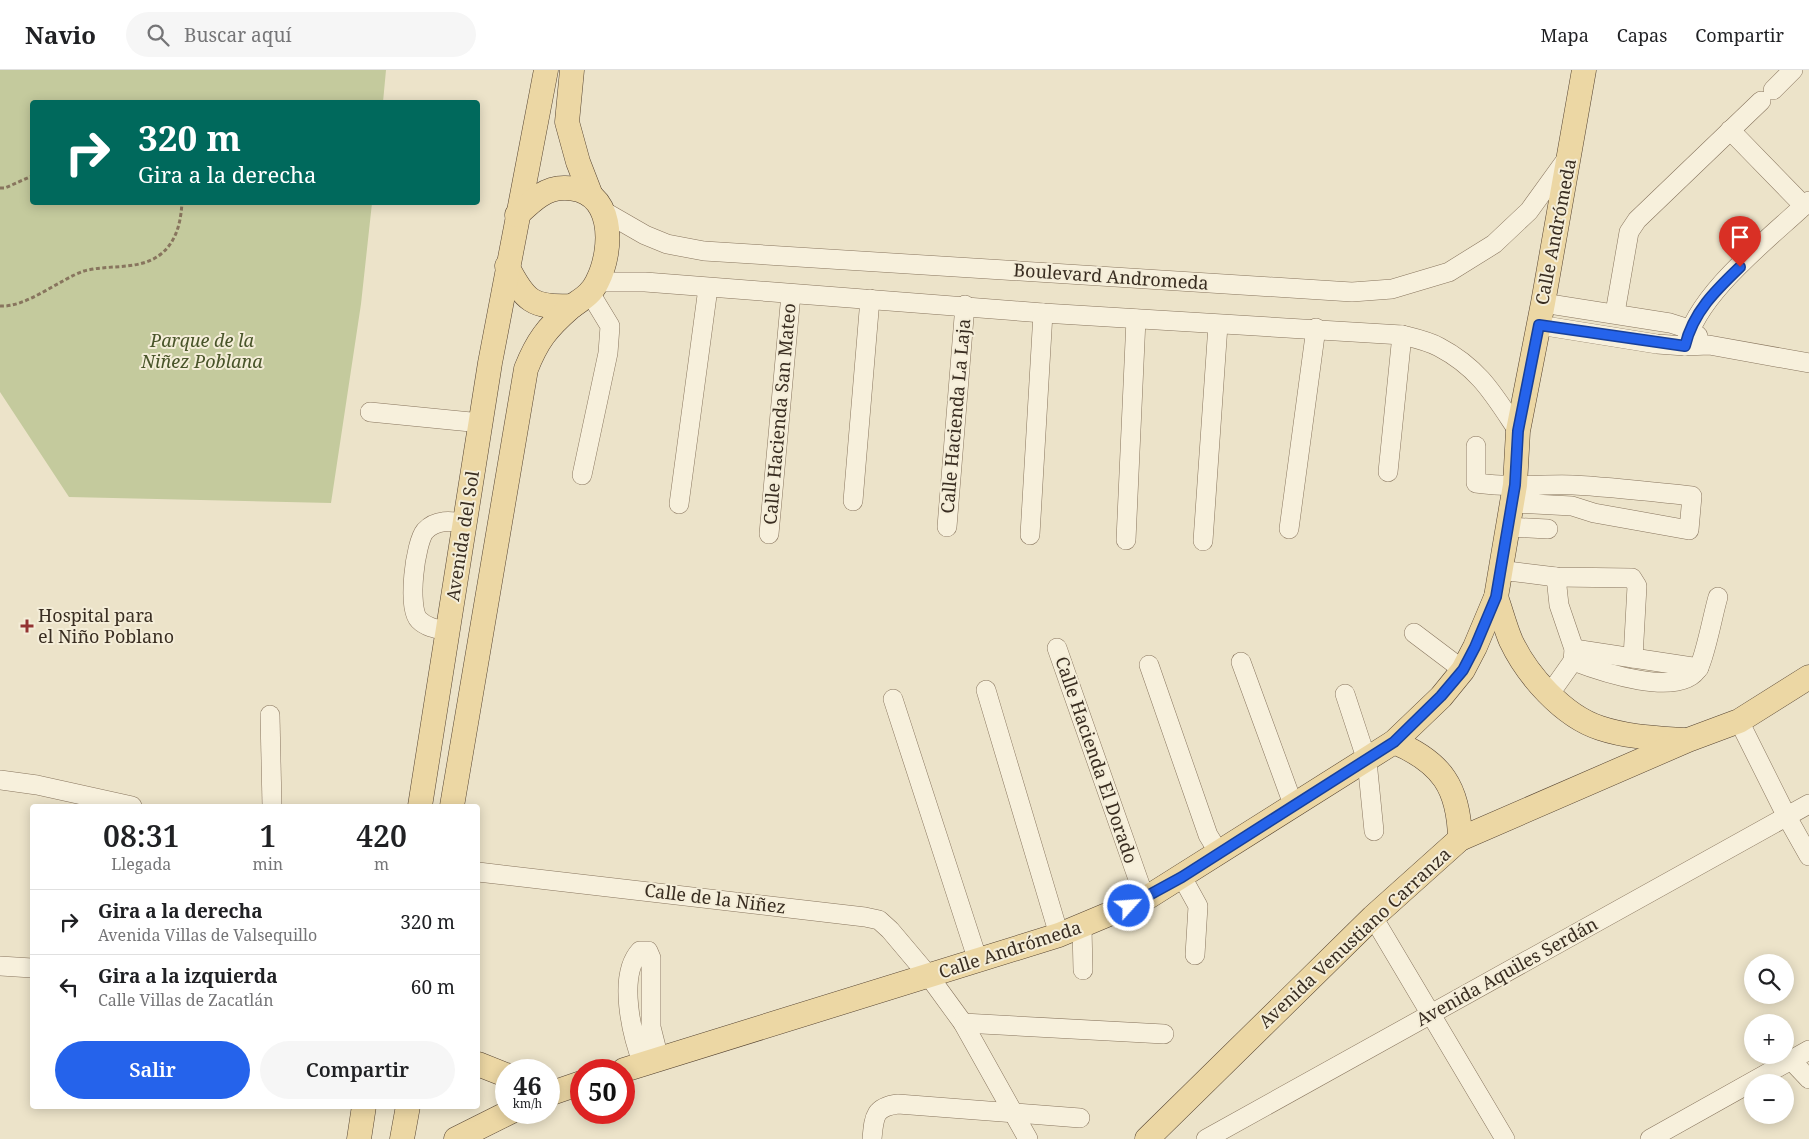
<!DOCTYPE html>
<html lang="es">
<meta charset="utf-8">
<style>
:root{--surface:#fff;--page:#f6f6f6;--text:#202124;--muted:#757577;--line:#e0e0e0;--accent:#2563eb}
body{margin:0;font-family:"Noto Serif",serif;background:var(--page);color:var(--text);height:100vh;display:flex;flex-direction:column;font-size:19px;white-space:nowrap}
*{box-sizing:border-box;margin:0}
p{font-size:16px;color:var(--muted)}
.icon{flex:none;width:28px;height:28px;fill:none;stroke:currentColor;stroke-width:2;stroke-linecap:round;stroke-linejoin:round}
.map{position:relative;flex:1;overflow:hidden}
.drawer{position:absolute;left:30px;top:734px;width:450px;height:305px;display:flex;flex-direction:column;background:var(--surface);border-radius:5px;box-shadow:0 2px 12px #0003}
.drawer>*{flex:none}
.banner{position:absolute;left:30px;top:30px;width:450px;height:105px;border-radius:5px;box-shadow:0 2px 12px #0003;background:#00695c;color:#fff;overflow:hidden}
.controls{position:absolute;left:1744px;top:884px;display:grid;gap:10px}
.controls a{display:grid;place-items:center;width:50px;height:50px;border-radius:50%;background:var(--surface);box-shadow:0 2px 12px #0003;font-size:25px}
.speed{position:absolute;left:495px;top:989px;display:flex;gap:10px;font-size:25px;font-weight:700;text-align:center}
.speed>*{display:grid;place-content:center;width:65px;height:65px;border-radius:50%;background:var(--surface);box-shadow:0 2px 12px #0003;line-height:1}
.speed small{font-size:12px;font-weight:400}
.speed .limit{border:8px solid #d22;background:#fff;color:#111}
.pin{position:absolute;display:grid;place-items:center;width:42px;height:42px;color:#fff;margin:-51px -21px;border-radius:50% 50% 50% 0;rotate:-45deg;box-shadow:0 0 5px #0007}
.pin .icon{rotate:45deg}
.me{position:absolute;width:55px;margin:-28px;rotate:64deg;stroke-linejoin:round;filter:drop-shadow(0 0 4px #0008)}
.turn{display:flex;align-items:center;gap:18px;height:105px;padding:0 25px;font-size:22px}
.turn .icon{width:65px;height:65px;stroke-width:2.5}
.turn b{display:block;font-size:35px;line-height:42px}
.eta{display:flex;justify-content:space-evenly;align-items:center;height:85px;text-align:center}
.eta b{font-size:30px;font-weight:600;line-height:35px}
.button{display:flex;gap:10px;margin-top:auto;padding:10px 25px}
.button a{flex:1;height:58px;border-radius:30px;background:var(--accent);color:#fff;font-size:20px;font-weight:600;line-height:58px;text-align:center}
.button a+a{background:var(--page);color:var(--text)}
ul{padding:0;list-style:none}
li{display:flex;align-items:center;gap:15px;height:65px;padding:0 25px;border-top:1px solid var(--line)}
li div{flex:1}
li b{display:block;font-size:19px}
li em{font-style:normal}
header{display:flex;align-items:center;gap:30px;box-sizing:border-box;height:70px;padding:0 25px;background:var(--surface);border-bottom:1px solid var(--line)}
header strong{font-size:24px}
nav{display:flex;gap:28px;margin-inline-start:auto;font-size:18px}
.search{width:350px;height:45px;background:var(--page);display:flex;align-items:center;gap:12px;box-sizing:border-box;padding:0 18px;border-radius:28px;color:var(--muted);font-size:19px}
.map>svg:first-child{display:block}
.green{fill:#c4ca9d}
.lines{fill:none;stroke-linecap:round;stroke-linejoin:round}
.minor-casing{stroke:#88755e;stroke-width:20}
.major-casing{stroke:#564432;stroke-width:25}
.path{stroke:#88755e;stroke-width:3;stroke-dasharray:4 2.5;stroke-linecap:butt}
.minor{stroke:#f7f0dc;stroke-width:19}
.major{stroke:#ecd7a4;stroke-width:24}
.route-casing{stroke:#184099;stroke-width:12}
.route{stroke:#2563eb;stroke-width:9}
.poi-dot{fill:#933332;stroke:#f4edd8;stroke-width:2}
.labels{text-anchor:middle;stroke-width:4;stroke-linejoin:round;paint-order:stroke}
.street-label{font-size:18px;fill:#392d21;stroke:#f4edd8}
.park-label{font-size:18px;font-style:italic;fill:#485429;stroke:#f4edd8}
.poi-label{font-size:18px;fill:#392d21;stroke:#f4edd8;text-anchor:start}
</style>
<header>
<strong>Navio</strong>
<div class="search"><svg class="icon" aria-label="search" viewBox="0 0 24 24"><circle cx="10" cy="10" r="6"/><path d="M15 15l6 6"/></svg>Buscar aquí</div>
<nav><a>Mapa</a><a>Capas</a><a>Compartir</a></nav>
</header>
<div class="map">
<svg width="1809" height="1069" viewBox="0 0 1809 1069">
<rect width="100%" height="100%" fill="#ece3c9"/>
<path class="green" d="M0,0H386L383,32H32V132L372,133L361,234L331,433L69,427L0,322Z"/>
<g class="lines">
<g class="minor-casing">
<g id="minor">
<path d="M1773,20L1793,0"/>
<path d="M1730,60L1804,136"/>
<path d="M605,142L645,165L667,174L704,181L1352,222L1392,219L1449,202L1494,174L1529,141L1568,87"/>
<path d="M598,212H645L1043,243L1402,265C1414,268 1428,271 1439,277C1479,298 1494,325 1518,361"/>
<path d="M1543,233L1670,253L1689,259L1698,266"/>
<path d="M1615,243L1629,162L1637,150L1761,31"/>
<path d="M1539,255L1657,274L1685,276L1709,275L1809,293"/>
<path d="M1685,276C1697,223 1769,169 1809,131"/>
<path d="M370,342L481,353"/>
<path d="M1476,376V413C1508,418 1540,414 1573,415C1612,417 1653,422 1692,426L1689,460L1594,443L1572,436L1512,433"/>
<path d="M1388,402L1402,265"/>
<path d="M582,405L608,283L610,256L590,223"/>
<path d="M853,431L870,229"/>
<path d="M679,434L708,218"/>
<path d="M947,457L965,235"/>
<path d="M1508,457L1548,459"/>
<path d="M1289,459L1316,258"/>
<path d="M769,464L791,224"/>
<path d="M1030,465L1043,243"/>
<path d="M1126,470L1136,249"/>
<path d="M1203,471L1218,255"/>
<path d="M1500,500L1556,507L1632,508L1637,516L1633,588"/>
<path d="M1556,507L1559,535L1574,579L1573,591C1599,601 1682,630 1699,597C1706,583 1713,544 1718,527"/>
<path d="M448,561C438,559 427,558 419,550C407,538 415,473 425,461C436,449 451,451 465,453"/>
<path d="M1414,563L1463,600"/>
<path d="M1057,578L1145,829"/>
<path d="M1574,579L1699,598"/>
<path d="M1241,592L1294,737"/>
<path d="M1149,595L1208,765L1219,783"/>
<path d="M986,620L1059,865"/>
<path d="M1345,624L1367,691L1374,761"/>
<path d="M1549,625L1573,591"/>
<path d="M893,629L978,891"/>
<path d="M270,645L272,736"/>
<path d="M1739,651L1787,747L1809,786"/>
<path d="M0,710L37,715L132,736"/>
<path d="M478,802L865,847L879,850L890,860L928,905L963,953L1028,1069"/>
<path d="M1182,807L1198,836L1195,885"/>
<path d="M1373,847L1505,1069"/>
<path d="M1082,858L1083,900"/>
<path d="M0,896L32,898"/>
<path d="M963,953L1164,964"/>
<path d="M1791,990L1809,1009"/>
<path d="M643,994C632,966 617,906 640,881H648L651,888V957L659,989"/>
<path d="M872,1069C874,1047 874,1037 898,1034L1080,1048"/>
<path d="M1206,1069L1809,734"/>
<path d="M1650,1069L1809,980"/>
</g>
</g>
<g class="major-casing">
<g id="major">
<path d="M572,0L567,52L578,92L590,123"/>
<path d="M507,196C525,231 532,238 572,236"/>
<path d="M1496,527C1501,541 1505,557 1511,571C1527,605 1563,646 1600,658C1627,667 1655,668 1684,670"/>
<path d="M1394,672C1442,692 1459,718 1460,769"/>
<path d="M420,736L490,293L546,0"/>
<path d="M452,736L526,299C537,271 547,258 570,238C580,230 591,225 597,212C614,179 615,117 564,118C544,118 531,132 517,145"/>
<path d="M478,994L506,1005"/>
<path d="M624,1000L1059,865L1145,829L1394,672L1441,627L1463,600L1475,577L1496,527L1515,415L1518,361L1543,233L1584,0"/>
<path d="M549,1024L581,1013"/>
<path d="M359,1069L364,1036"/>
<path d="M402,1069L408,1036"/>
<path d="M456,1069L510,1042"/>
<path d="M1147,1069L1373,847L1460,769L1688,670L1739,651L1809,607"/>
</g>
</g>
<g class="path">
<path d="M0,118H5L32,106"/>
<path d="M0,236C26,238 60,209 84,201C109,194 140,201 161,184C177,171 181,151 182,132"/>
</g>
<use href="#minor" class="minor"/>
<use href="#major" class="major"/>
</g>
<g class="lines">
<g class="route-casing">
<path id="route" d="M1129,836L1182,807L1394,672L1441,626L1463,600L1475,577L1496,527L1515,415L1518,361L1539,255L1685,276C1693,242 1716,220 1740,197"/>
</g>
<use href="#route" class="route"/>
</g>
<path class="poi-dot" d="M24.5 548.5h5v5h5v5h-5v5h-5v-5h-5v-5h5z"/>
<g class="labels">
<g class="street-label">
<text transform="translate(1556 162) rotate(-79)" y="6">Calle Andrómeda</text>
<text transform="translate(1111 207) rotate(4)" y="6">Boulevard Andromeda</text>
<text transform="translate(780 344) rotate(-85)" y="6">Calle Hacienda San Mateo</text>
<text transform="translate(956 346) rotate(-85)" y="6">Calle Hacienda La Laja</text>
<text transform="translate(463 466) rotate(-81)" y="6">Avenida del Sol</text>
<text transform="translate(1096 690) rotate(71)" y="6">Calle Hacienda El Dorado</text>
<text transform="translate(715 829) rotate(7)" y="6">Calle de la Niñez</text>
<text transform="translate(1355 868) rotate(-43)" y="6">Avenida Venustiano Carranza</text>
<text transform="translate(1010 880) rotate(-18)" y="6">Calle Andrómeda</text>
<text transform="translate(1507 902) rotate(-29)" y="6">Avenida Aquiles Serdán</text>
</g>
<g class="park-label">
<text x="202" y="277">Parque de la<tspan x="202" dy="21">Niñez Poblana</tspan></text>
</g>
<g class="poi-label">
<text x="38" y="552">Hospital para<tspan x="38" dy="21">el Niño Poblano</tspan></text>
</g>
</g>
</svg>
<div class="controls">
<a><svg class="icon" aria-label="search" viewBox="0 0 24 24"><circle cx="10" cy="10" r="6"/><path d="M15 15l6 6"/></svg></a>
<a>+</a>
<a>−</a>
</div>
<div class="speed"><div>46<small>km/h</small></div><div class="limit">50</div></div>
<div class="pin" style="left:1740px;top:197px;background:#d93025"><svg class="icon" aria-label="arrive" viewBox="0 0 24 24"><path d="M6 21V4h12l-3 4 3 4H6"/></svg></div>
<svg class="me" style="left:1129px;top:836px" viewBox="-20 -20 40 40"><circle r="17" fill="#2563eb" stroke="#fff" stroke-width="3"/><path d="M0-11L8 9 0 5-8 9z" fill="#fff"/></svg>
<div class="banner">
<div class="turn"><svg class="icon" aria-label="right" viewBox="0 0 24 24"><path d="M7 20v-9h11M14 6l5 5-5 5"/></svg><div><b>320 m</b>Gira a la derecha</div></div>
</div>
<section class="drawer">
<div class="eta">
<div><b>08:31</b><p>Llegada</p></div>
<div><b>1</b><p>min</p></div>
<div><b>420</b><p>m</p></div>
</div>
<ul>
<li><svg class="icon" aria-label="right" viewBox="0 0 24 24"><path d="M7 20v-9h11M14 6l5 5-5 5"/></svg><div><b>Gira a la derecha</b><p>Avenida Villas de Valsequillo</p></div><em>320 m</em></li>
<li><svg class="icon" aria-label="left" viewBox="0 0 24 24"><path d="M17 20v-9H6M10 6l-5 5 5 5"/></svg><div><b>Gira a la izquierda</b><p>Calle Villas de Zacatlán</p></div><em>60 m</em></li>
</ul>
<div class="button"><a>Salir</a><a>Compartir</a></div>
</section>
</div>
